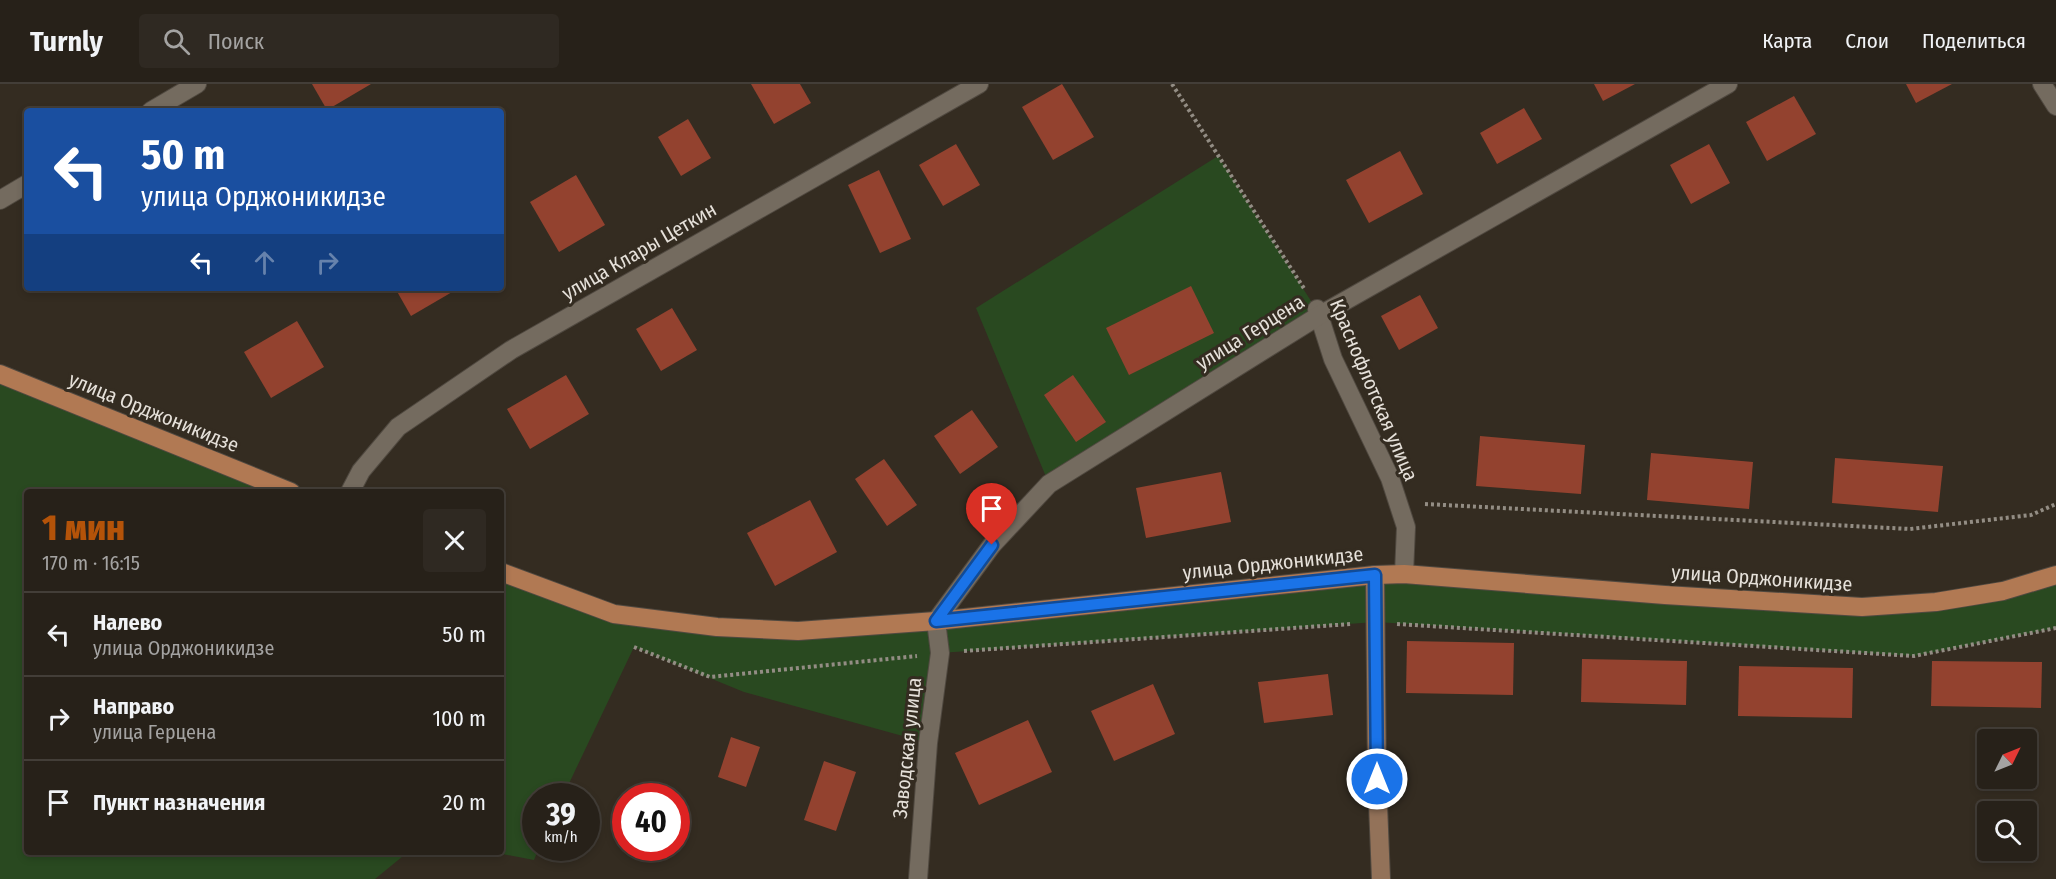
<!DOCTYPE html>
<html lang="ru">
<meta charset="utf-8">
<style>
:root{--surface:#272119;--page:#2f2922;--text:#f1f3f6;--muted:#a4a3a2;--line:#433e38;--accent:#b45309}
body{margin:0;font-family:"Fira Sans Condensed",sans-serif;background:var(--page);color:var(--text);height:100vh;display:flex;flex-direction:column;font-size:22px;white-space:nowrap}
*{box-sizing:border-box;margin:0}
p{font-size:20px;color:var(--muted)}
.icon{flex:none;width:33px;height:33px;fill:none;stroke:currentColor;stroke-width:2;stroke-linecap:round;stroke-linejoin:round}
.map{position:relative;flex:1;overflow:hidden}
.sheet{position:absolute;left:24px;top:405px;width:480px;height:366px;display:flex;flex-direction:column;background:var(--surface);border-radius:6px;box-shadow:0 3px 9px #0003,0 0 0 2px var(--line)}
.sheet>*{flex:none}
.banner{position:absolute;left:24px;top:24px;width:480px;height:183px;border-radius:6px;box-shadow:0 3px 9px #0003,0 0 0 2px var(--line);background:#1a4fa0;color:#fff;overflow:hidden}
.needle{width:39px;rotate:47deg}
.controls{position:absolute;left:1977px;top:645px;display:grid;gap:12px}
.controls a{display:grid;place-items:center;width:60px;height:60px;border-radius:6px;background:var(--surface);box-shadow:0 3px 9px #0003,0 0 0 2px var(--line);font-size:30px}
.speed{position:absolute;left:522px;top:699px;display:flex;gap:12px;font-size:30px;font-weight:700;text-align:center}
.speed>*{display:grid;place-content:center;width:78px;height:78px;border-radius:50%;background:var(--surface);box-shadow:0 3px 9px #0003,0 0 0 2px var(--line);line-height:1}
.speed small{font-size:15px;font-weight:400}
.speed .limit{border:9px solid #d22;background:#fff;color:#111}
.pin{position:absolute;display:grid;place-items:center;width:51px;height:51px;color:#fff;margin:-62px -26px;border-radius:50% 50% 50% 0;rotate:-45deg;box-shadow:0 0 6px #0007}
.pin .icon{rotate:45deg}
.me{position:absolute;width:66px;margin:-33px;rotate:0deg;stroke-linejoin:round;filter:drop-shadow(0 0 4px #0008)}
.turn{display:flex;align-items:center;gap:21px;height:126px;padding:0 18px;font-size:27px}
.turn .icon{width:78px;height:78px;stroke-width:2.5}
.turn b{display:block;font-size:42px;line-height:51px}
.lanes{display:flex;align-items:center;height:57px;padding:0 18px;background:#0003;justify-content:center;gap:30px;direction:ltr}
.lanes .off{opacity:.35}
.round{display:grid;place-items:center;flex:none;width:63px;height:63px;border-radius:6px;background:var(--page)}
.head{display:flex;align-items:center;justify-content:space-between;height:102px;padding:0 18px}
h1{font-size:36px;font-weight:800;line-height:45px;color:var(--accent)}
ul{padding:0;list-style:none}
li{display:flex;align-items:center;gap:18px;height:84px;padding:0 18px;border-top:2px solid var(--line)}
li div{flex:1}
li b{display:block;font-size:22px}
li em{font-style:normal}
header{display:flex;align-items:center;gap:36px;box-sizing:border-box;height:84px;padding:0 30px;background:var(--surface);border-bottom:2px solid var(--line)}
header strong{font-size:28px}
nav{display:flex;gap:33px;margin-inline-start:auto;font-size:21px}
.search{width:420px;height:54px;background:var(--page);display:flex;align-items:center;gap:15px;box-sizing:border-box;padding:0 21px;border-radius:6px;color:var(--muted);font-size:22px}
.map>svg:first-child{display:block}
.green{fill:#294920}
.building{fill:#93422f}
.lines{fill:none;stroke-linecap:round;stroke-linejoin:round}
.street-casing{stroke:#504940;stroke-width:20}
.secondary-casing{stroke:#504940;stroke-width:20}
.primary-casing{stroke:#504940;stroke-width:20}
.path{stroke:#938d84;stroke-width:4;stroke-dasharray:3 3;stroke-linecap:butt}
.street{stroke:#746b5f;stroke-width:18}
.secondary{stroke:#937259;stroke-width:18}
.primary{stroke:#b17953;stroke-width:18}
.route-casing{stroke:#114b97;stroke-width:15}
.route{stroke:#1a73e8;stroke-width:10}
.labels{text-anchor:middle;stroke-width:6;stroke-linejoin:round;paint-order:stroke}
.street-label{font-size:20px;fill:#e6e1da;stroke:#342c21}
</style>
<header>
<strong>Turnly</strong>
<div class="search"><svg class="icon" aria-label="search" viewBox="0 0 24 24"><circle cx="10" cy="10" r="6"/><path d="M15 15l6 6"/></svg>Поиск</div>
<nav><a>Карта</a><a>Слои</a><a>Поделиться</a></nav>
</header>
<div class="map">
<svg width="2056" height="795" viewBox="0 0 2056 795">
<rect width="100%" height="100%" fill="#342c21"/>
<g class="green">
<path d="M1218,72L1320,231L1049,400L976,224Z"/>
<path d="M0,290L291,408H27V768H408L375,795H0Z"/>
<path d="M501,488L614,530L798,547L1375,491L1862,523L2056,491V544L1914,572L1376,538L940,569L928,659L744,608L634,563L563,712H536V764H539L534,776L492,768H501Z"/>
</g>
<g class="building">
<path d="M312,0H371L327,26Z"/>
<path d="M751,0H800L811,19L774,40Z"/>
<path d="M1062,0L1094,53L1053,76L1022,23Z"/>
<path d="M1594,0H1635L1603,17Z"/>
<path d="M1906,0H1952L1916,19Z"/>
<path d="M1794,12L1816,50L1767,77L1746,38Z"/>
<path d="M1524,24L1542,55L1497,80L1480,49Z"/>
<path d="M688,35L711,74L681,92L658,53Z"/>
<path d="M956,60L980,101L943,122L919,81Z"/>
<path d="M1709,60L1730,99L1691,120L1670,81Z"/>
<path d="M1400,67L1423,110L1369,139L1346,96Z"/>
<path d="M879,86L911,155L880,169L848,101Z"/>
<path d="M576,91L605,141L559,168L530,118Z"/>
<path d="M1191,202L1214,249L1129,291L1106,244Z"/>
<path d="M395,204H459L411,232Z"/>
<path d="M1420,211L1438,244L1399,266L1381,232Z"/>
<path d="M672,224L697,266L661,287L636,245Z"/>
<path d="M297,237L324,283L271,314L244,268Z"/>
<path d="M566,291L589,330L530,365L507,325Z"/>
<path d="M1073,291L1106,338L1076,358L1044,311Z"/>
<path d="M972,326L998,363L960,390L934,352Z"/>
<path d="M1480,352L1585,361L1581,410L1476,402Z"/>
<path d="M1651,369L1753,378L1749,425L1647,416Z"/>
<path d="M1835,374L1943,382L1938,428L1832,419Z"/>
<path d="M884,375L917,421L887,442L855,395Z"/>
<path d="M1221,388L1231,438L1146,454L1136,404Z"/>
<path d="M810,416L837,468L775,502L747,449Z"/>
<path d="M1407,557L1514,559L1513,611L1406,609Z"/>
<path d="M1582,575L1687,577L1686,621L1581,618Z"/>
<path d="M1932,577L2042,578L2041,624L1931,622Z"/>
<path d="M1739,582L1853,584L1852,634L1738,632Z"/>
<path d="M1328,590L1333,631L1264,639L1258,598Z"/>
<path d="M1153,600L1175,650L1114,677L1091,627Z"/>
<path d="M1028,636L1052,688L979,721L955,669Z"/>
<path d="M731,653L760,663L746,703L718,693Z"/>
<path d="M824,677L856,688L836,747L804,736Z"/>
</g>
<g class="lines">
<g class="street-casing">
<g id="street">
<path d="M2042,0L2056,22"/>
<path d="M151,27L197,0"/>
<path d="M0,116L27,100"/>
<path d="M1317,225L1333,275L1390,394L1406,443L1404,490"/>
<path d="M350,408L361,387L398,343L511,266L979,0"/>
<path d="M918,795L928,659L940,569L936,537L992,461L1049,400L1320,231L1728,0"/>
</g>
</g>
<g class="secondary-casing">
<path id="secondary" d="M1375,491L1377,695L1381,795"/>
</g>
<g class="primary-casing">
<g id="primary">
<path d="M0,290L291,408"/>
<path d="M501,488L614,530L717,543L798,547L936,537L1375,491L1404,490L1665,511L1862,523L1936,518L2003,507L2056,491"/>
</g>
</g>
<g class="path">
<path d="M1172,0L1305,206"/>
<path d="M1425,420L1910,445L2031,431L2056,420"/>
<path d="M1397,540L1914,572L2056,544"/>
<path d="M634,563L710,593L917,572"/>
<path d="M964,567L1351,540"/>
</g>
<use href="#street" class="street"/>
<use href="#secondary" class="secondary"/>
<use href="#primary" class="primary"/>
</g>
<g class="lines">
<g class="route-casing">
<path id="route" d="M992,461L936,537L1375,491L1377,695"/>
</g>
<use href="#route" class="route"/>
</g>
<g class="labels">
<g class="street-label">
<text transform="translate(639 167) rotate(-30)" y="7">улица Клары Цеткин</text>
<text transform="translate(1250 248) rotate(-32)" y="7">улица Герцена</text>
<text transform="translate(1374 306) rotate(67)" y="7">Краснофлотская улица</text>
<text transform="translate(154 328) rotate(22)" y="7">улица Орджоникидзе</text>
<text transform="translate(1273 479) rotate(-6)" y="7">улица Орджоникидзе</text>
<text transform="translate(1762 494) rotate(4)" y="7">улица Орджоникидзе</text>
<text transform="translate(907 664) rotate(-84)" y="7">Заводская улица</text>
</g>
</g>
</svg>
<div class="controls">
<a><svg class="needle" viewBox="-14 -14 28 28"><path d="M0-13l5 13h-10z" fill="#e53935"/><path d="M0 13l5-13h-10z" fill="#a4a3a2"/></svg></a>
<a><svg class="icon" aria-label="search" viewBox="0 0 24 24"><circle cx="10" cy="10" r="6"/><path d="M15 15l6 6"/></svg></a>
</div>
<div class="speed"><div>39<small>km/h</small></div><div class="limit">40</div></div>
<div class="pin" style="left:992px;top:461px;background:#d93025"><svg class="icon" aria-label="arrive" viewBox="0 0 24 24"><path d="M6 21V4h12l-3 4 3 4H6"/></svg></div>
<svg class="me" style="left:1377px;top:695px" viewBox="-20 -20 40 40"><circle r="17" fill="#1a73e8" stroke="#fff" stroke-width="3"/><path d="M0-11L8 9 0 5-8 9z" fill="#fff"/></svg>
<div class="banner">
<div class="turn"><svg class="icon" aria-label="left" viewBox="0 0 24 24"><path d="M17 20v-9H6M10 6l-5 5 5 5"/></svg><div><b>50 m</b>улица Орджоникидзе</div></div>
<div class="lanes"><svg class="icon" aria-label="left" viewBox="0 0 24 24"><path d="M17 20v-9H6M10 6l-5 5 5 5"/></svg><svg class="icon off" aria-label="ahead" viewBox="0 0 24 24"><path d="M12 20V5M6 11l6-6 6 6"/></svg><svg class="icon off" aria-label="right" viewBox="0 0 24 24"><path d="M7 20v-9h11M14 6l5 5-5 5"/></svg></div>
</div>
<section class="sheet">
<div class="head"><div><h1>1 мин</h1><p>170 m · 16:15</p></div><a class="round"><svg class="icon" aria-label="close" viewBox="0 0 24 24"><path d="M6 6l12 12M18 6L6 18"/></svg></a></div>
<ul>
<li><svg class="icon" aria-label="left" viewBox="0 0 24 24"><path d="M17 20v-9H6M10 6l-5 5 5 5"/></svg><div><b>Налево</b><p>улица Орджоникидзе</p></div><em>50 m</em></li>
<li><svg class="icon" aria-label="right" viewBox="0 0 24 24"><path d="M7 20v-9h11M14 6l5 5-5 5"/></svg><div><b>Направо</b><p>улица Герцена</p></div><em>100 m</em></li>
<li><svg class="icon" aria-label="arrive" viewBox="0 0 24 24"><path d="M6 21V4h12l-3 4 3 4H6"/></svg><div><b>Пункт назначения</b></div><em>20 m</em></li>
</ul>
</section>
</div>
